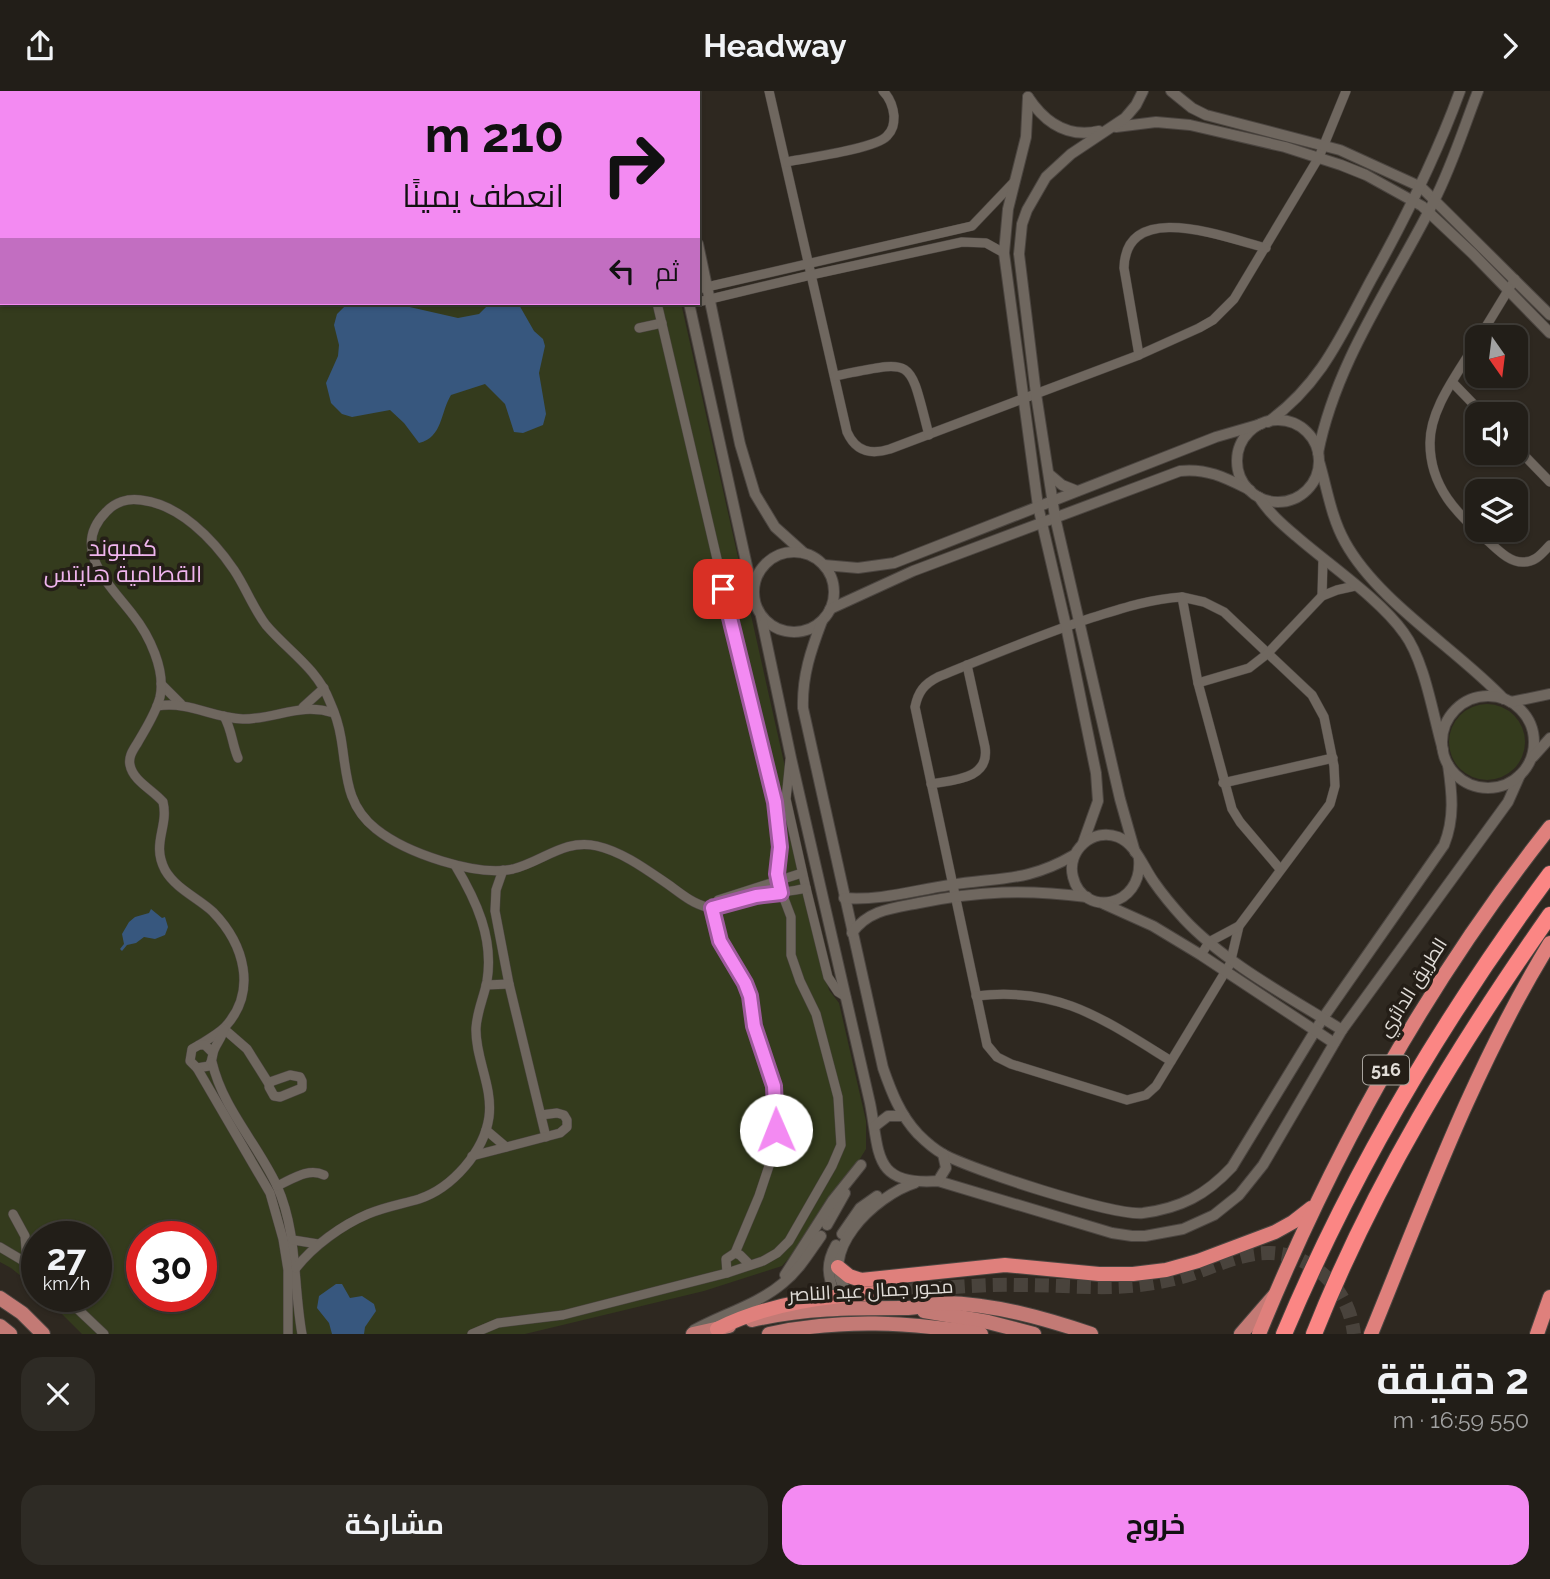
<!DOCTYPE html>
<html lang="ar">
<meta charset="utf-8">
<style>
:root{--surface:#221e18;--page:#2e2b25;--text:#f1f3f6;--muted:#a2a2a2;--line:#3f3c37;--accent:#f38af2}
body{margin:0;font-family:Raleway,Cairo,sans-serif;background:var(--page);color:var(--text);direction:rtl;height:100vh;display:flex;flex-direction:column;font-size:26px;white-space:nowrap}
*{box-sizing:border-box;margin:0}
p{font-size:23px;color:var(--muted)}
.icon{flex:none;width:38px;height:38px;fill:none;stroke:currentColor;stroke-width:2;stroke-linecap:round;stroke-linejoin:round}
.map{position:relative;height:1243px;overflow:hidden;direction:ltr}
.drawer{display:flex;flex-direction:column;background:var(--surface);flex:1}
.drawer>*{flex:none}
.top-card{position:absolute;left:0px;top:0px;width:700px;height:214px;box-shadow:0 2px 5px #0004,0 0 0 2px var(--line);direction:rtl;background:#f38af2;color:#111;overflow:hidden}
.needle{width:46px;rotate:166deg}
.fabs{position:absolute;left:1465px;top:234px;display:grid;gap:14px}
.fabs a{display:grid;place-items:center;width:63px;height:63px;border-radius:14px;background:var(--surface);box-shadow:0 2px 5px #0004,0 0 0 2px var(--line);font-size:35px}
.speed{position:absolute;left:21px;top:1130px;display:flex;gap:14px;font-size:35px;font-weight:700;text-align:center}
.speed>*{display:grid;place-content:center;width:91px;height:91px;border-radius:50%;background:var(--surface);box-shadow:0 2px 5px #0004,0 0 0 2px var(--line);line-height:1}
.speed small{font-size:18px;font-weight:400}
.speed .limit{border:10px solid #d22;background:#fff;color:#111}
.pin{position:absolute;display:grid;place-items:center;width:60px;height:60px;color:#fff;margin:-30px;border-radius:14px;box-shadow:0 4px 10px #0006}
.me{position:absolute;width:77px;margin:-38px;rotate:359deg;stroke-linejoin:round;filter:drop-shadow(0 0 5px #0008)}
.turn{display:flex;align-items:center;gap:24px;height:147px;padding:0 21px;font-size:32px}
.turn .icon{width:91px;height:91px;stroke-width:2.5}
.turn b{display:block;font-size:49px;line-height:60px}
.then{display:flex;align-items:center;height:66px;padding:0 21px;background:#0003;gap:14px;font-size:26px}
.round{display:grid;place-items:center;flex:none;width:74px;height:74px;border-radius:21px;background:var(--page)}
.overview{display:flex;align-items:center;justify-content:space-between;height:119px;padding:0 21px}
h1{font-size:42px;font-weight:700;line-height:52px}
.primary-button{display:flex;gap:14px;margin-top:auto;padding:14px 21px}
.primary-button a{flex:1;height:80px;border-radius:21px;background:var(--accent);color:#111;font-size:28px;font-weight:700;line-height:80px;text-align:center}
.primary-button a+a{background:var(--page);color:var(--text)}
header{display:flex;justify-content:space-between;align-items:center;height:91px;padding:0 21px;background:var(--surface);font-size:32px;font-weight:700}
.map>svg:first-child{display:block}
.green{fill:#343b1d;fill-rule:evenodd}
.water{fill:#37577e}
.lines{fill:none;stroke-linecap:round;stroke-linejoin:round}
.trunk-tunnel{stroke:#49433c;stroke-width:14;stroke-dasharray:14 7;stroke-linecap:butt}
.minor-casing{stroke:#4b4540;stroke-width:10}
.tertiary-casing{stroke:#4b4540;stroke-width:12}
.primary-casing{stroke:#4b4540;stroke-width:16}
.trunk-casing{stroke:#4b4540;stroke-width:16}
.motorway-casing{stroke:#4b4540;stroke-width:18}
.minor{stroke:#6f675f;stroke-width:9}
.tertiary{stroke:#6f675f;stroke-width:10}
.primary{stroke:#c37a75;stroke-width:14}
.trunk{stroke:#df807c;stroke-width:14}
.motorway{stroke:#fb8684;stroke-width:16}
.route-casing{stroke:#9e5a9d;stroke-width:18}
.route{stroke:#f38af2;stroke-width:12}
.labels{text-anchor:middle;stroke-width:7;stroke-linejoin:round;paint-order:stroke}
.shield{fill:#241e17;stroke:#a8a49e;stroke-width:2}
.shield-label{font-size:18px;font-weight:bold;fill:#e1ddd8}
.street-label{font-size:19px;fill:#e1ddd8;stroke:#241e17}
.quarter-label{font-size:23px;fill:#efb4ed;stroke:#241e17}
</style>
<header><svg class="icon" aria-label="forward" viewBox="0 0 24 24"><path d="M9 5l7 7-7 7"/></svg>Headway<svg class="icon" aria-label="share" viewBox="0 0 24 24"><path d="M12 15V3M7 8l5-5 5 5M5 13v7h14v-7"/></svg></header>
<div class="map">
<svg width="1550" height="1243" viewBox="0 0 1550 1243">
<rect width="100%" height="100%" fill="#2e2820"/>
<g class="green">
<path d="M0,0H635L2,2V212H681L785,676L783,693L829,899L839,912L866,1030V1058L823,1128L782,1175L704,1200L525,1243H82L45,1206H96V1146H37V1198L11,1177L0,1171ZM142,1146H201V1206H142Z"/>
<circle cx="1487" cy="651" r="38"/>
</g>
<g class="water">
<path d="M348,212H392L458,227L479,223L490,212H518L534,240L543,248L545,255L539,282L546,323L543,334L523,342L514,341L505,313L485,293L451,304C440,322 443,346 419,352L404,332L390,319L352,326L342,323L331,312L326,292L338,265L339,254L334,234L337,223Z"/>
<path d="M151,818L162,827L165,826L168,836L165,844L155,848L144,846L136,852L127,854L122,860L120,858L124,853L122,843L129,831L135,826L149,822Z"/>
<path d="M336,1193H342L350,1207L362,1205L374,1213L376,1220L365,1236L364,1243H332L329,1232L317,1217L319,1205Z"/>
</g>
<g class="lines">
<path class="trunk-tunnel" d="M888,1201C932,1198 976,1193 1020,1194C1078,1194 1120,1202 1178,1187C1214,1178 1247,1155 1286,1164C1323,1173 1350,1205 1354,1243"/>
<g class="minor-casing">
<g id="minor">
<path d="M508,0L513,2"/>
<path d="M597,0L598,2"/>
<path d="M612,0V2"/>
<path d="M769,0L847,341C856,361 871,364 890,358L1139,264L1199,237L1213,229L1234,208L1319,66L1346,0"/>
<path d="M112,2L119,0"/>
<path d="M199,2L206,0"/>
<path d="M523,2L524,0"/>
<path d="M548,2L563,0"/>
<path d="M0,29L2,28"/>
<path d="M786,71C807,67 875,58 887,45C893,39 894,33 894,25C893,15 890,7 883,0"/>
<path d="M698,198L972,135L1013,92"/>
<path d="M698,211L811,184L962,151L986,152L1004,162"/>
<path d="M639,237L662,232"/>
<path d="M1479,247L1515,188"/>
<path d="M1477,250C1460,280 1430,316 1430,352C1430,396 1457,423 1488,450C1498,459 1510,472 1524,471C1536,471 1542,462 1550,454"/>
<path d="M1139,264L1124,177C1126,107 1226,147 1266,157"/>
<path d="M835,285C916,269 908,264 929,344"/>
<path d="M1453,292L1484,324"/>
<path d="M1516,356L1550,391"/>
<path d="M1322,505L1323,469"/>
<path d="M1182,506L1204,511L1224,521L1312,604L1324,626L1334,675L1335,695L1330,713L1239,835L1230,873L1156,995L1146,1004L1127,1009L1011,973L997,966L987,954L915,616C918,601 924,593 938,586C987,566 1037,545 1088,528C1120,518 1149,508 1182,506Z"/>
<path d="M1182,506L1198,592L1232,718L1240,731L1280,778"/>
<path d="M1198,592L1249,577L1267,563L1322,505L1337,499L1355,495"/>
<path d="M161,593L181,613"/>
<path d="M157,615C191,610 211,627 243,628C278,628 299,611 334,622"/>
<path d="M303,616L324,597"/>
<path d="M224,625C232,639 232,653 238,667"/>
<path d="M790,669L786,708L806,797L828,886L838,901L846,906"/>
<path d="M1223,692L1333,667"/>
<path d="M931,693C954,689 990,688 985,656L967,574"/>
<path d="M503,779L496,799L495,820L509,893L546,1046"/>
<path d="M718,809L802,782"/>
<path d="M712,812L720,850L748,899L754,935L771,984L776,1011V1047L771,1069L759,1105L735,1162L726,1168L727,1182"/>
<path d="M1201,864L1209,851L1239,835"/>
<path d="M486,894L509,893"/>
<path d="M976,905C1059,895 1103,928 1171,970"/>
<path d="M224,938L247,958L269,993"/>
<path d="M199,954C207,949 218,943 225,936C258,900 244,853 213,821C198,807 176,798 165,779C151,752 169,736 163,711C153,699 133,690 130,674C128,665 134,658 138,651C146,637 156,622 160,606C166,579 149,544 133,524C111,495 69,458 106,421C115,411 128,407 141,409C179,413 213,448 234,479C246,497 253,517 266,534C288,560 317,577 330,611C335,622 339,635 341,647C347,682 345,714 376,738C406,762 476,786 513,778C542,771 565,747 597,755C623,761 647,779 669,794C680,802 693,813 707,816C713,818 719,815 725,813C737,810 750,806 762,804C777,801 791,801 806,797"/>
<path d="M212,961L205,954H199L192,958L190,970L197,977L209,975C213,969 212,964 214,959C217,951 222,947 224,938"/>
<path d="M212,971C223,1018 257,1052 277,1095C298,1142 293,1193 302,1243"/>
<path d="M197,977L270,1102L283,1148L288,1179V1243"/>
<path d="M290,984L300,986L302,990V997L280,1006L274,1005L269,996L270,991Z"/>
<path d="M486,1039L506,1056"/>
<path d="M472,1065L560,1042L567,1036V1029L564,1024L557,1022L541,1024"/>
<path d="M277,1095C291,1089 308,1076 324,1084"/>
<path d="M13,1123L25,1145L27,1171"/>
<path d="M293,1149L318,1153"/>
<path d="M0,1156L37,1178"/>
<path d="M735,1162L740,1164L750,1174"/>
<path d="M296,1177C313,1155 342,1134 368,1123C384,1116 402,1113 419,1108C452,1097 484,1061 489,1026C493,995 475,967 476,937C477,920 484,906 487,890C494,847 476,809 455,774"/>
<path d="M65,1206L104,1243"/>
<path d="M472,1243L498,1232L563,1224L727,1182L763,1170L777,1162L789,1150L832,1075L841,1054L838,1006L816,923L800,890L791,864V826L777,789L780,756L774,711L657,212"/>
</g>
</g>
<g class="tertiary-casing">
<g id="tertiary">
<path d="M664,0V2"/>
<path d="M1171,0L1192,17L1206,24L1340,59L1421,96L1550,224"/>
<path d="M642,2V0"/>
<path d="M1028,6L1026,46L1008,118L1004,162L1038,415L1066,535L1096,682L1098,710L1083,752"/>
<path d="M1028,6C1045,32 1068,47 1099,40"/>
<path d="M1116,36L1156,31L1190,34L1285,56L1341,74L1366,84L1422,115L1473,163L1550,242"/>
<path d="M698,153L740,353L755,403L775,436L804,462"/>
<path d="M689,212L753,502"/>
<circle cx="1278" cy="370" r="41"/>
<path d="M1268,331C1321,293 1341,245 1371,189C1405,128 1436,66 1460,0"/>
<path d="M1318,362C1336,270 1393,192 1434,110C1452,75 1464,36 1478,0"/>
<path d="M1319,370C1327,397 1331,426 1345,451C1378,511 1457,558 1504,608"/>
<path d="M1049,383L1062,394L1077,400"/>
<path d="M1259,406C1269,422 1282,433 1296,445C1328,473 1380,508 1404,542C1425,570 1433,625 1443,659"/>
<circle cx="794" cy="501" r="40"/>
<path d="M824,474L858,477L894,472L1216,346L1261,333"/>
<path d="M830,518L913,480L1180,380C1207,377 1226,387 1250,399"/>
<path d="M761,525L791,667L870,1012C880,1062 872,1095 938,1090L1112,1142L1132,1145H1145L1183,1138L1214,1124L1239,1104L1263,1074L1342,939L1508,711L1520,684"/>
<path d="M822,530C811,559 802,585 803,617L883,977C891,1000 900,1024 918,1043C925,1050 934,1058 943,1063C972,1079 1113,1125 1143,1122C1181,1117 1206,1104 1232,1076L1323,927L1444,754C1455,727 1452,702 1448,674"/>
<circle cx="1488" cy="651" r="46"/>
<path d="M1511,611L1550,603"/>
<path d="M1533,666L1550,647"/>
<path d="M1135,761L1120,708L1055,426L1036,303L1019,163L1022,133L1027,119L1046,86L1071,63L1125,27L1136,14L1143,0"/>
<path d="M1139,768C1143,817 1083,827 1073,786C1066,760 1093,736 1118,746C1136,753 1143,776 1154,791C1163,804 1174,817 1184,828C1225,872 1291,907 1342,939"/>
<path d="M844,807C880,810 915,799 950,794C1000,786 1028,791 1074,764"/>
<path d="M1104,813L1153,835L1201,864L1334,952"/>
<path d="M852,842C868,819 893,817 919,812C979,800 1025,798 1087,806"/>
<path d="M875,1035L888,1025H904"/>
<path d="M938,1090L946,1077L943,1063"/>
<path d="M827,1134L845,1102"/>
<path d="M842,1143L860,1117L877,1105"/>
<path d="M785,1184L833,1109L861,1074"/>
<path d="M850,1204C812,1163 876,1104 915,1092"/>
<path d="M835,1205C828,1185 825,1173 836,1154"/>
<path d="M694,1239C723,1223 757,1214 783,1192C799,1179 809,1162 821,1145"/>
</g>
</g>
<g class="primary-casing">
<g id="primary">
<path d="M0,1207L22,1222L43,1243"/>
<path d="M924,1220L988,1231L1034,1243"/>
<path d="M752,1229C804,1217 849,1217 902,1217C916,1218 930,1212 944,1212C994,1213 1044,1227 1091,1243"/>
<path d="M0,1235L10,1243"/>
<path d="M693,1243L729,1235"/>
<path d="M769,1243C841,1227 910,1231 981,1243"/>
<path d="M1241,1243L1274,1205"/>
</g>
</g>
<g class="trunk-casing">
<g id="trunk">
<path d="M838,1176L849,1185L861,1189L1005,1174L1099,1183H1133L1166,1179L1198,1170L1275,1141L1293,1131L1311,1117"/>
<path d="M717,1238C771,1211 829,1205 888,1201"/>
<path d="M1259,1243C1333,1061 1428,890 1550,736"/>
<path d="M1371,1243C1425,1111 1475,974 1550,852"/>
<path d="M1537,1243L1550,1206"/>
</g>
</g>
<g class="motorway-casing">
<g id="motorway">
<path d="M1284,1243C1353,1079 1444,926 1550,783"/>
<path d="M1314,1243C1373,1094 1458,955 1550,824"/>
</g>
</g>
<use href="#minor" class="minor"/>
<use href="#tertiary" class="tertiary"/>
<use href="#primary" class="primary"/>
<use href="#trunk" class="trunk"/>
<use href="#motorway" class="motorway"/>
</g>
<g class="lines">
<g class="route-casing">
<path id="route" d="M723,498L775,711L780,756L777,783L781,802L756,805L712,817L720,850L745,892L750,905L754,935L774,995L776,1039"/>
</g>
<use href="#route" class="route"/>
</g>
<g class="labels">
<rect class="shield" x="1363" y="964.5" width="46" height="29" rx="5"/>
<g class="shield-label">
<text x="1386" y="985">516</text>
</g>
<g class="street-label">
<text transform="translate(1412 896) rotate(-58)" y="7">الطريق الدائري</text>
<text transform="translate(871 1199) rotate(-3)" y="7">محور جمال عبد الناصر</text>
</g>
<g class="quarter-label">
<text x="123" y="465">كمبوند<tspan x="123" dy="26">القطامية هايتس</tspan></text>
</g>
</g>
</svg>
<div class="fabs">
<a><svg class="needle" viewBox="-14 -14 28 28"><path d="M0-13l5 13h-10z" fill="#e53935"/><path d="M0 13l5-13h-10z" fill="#a2a2a2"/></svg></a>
<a><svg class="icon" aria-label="sound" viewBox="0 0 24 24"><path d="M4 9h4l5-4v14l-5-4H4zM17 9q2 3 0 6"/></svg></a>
<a><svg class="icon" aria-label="layers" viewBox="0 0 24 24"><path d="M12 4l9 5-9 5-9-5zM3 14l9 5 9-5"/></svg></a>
</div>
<div class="speed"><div>27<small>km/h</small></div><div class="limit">30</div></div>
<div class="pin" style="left:723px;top:498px;background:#d93025"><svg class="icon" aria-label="arrive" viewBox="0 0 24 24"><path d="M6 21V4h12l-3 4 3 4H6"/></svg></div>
<svg class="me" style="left:776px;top:1039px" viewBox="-20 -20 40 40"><circle r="19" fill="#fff"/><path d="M0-13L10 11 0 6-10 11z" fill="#f38af2"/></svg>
<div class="top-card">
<div class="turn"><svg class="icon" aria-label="right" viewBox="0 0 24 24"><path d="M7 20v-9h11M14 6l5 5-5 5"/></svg><div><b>210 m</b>انعطف يمينًا</div></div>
<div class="then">ثم<svg class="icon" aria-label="left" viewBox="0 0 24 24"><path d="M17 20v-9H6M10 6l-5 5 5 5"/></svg></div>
</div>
</div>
<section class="drawer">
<div class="overview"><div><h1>2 دقيقة</h1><p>550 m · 16:59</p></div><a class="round"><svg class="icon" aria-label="close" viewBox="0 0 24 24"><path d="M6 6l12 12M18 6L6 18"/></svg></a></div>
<div class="primary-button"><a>خروج</a><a>مشاركة</a></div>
</section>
